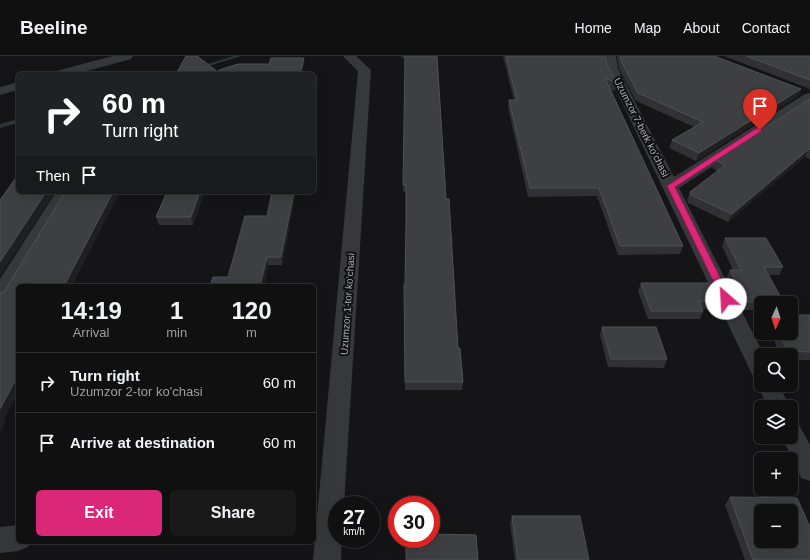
<!DOCTYPE html>
<meta charset="utf-8">
<style>
:root{--surface:#101011;--page:#19191a;--text:#f1f3f6;--muted:#9c9d9f;--line:#303031;--accent:#db2777}
body{margin:0;font-family:Helvetica,sans-serif;background:var(--page);color:var(--text);height:100vh;display:flex;flex-direction:column;font-size:15px;white-space:nowrap}
*{box-sizing:border-box;margin:0}
p{font-size:13px;color:var(--muted)}
.icon{flex:none;width:22px;height:22px;fill:none;stroke:currentColor;stroke-width:2;stroke-linecap:round;stroke-linejoin:round}
.map{position:relative;flex:1;overflow:hidden}
.side{position:absolute;left:16px;top:228px;width:300px;height:260px;display:flex;flex-direction:column;background:var(--surface);border-radius:6px;box-shadow:0 4px 16px #0002,0 0 0 1px var(--line)}
.side>*{flex:none}
.guide{position:absolute;left:16px;top:16px;width:300px;height:122px;border-radius:6px;box-shadow:0 4px 16px #0002,0 0 0 1px var(--line);background:#202124;color:#fff;overflow:hidden}
.needle{width:26px;rotate:183deg}
.controls{position:absolute;left:754px;top:240px;display:grid;gap:8px}
.controls a{display:grid;place-items:center;width:44px;height:44px;border-radius:6px;background:var(--surface);box-shadow:0 4px 16px #0002,0 0 0 1px var(--line);font-size:20px}
.speed{position:absolute;left:328px;top:440px;display:flex;gap:8px;font-size:20px;font-weight:700;text-align:center}
.speed>*{display:grid;place-content:center;width:52px;height:52px;border-radius:50%;background:var(--surface);box-shadow:0 4px 16px #0002,0 0 0 1px var(--line);line-height:1}
.speed small{font-size:10px;font-weight:400}
.speed .limit{border:6px solid #d22;background:#fff;color:#111}
.pin{position:absolute;display:grid;place-items:center;width:34px;height:34px;color:#fff;margin:-41px -17px;border-radius:50% 50% 50% 0;rotate:-45deg;box-shadow:0 0 4px #0007}
.pin .icon{rotate:45deg}
.me{position:absolute;width:44px;margin:-22px;rotate:334deg;stroke-linejoin:round;filter:drop-shadow(0 0 3px #0008)}
.turn{display:flex;align-items:center;gap:14px;height:84px;padding:0 20px;font-size:18px}
.turn .icon{width:52px;height:52px;stroke-width:2.5}
.turn b{display:block;font-size:28px;line-height:34px}
.then{display:flex;align-items:center;height:38px;padding:0 20px;background:#0003;gap:8px;font-size:15px}
.eta{display:flex;justify-content:space-evenly;align-items:center;height:68px;text-align:center}
.eta b{font-size:24px;font-weight:700;line-height:28px}
.button{display:flex;gap:8px;margin-top:auto;padding:8px 20px}
.button a{flex:1;height:46px;border-radius:6px;background:var(--accent);color:#fff;font-size:16px;font-weight:700;line-height:46px;text-align:center}
.button a+a{background:var(--page);color:var(--text)}
ul{padding:0;list-style:none}
li{display:flex;align-items:center;gap:12px;height:60px;padding:0 20px;border-top:1px solid var(--line)}
li div{flex:1}
li b{display:block;font-size:15px}
li em{font-style:normal}
header{display:flex;align-items:center;gap:24px;box-sizing:border-box;height:56px;padding:0 20px;background:var(--surface);border-bottom:1px solid var(--line)}
header strong{font-size:19px}
nav{display:flex;gap:22px;margin-inline-start:auto;font-size:14px}
.map>svg:first-child{display:block}
.lines{fill:none;stroke-linecap:round;stroke-linejoin:round}
.stream{fill:#2b363b;fill-rule:evenodd}
.minor{fill:#36383c;fill-rule:evenodd}
.wall{fill:#313135}
.shaded-wall{fill:#202023}
.building{fill:#3e3f43;stroke:#4e5055;fill-rule:evenodd}
.route{fill:#db2777;stroke:#8e194d}
.labels{text-anchor:middle;stroke-width:4;stroke-linejoin:round;paint-order:stroke}
.street-label{font-size:10px;fill:#a7aeb7;stroke:#101012}
</style>
<header>
<strong>Beeline</strong>
<nav><a>Home</a><a>Map</a><a>About</a><a>Contact</a></nav>
</header>
<div class="map">
<svg width="810" height="504" viewBox="0 0 810 504">
<rect width="100%" height="100%" fill="#151517"/>
<g class="lines">
<g class="stream">
<path d="M234,0H241L202,12L198,11Z"/>
<path d="M18,63V67L0,72V68Z"/>
</g>
<g class="minor">
<path d="M113,0H133L131,3L76,18H55L56,15Z"/>
<path d="M343,0H356L371,14L344,449H337V483H342L341,504H313L358,15Z"/>
<path d="M604,0H616L618,13L674,121L805,38L810,37V47L679,132L764,299H761V322L753,320L750,314L606,13Z"/>
<path d="M18,26V34L0,39V31Z"/>
<path d="M56,136H72L7,243L0,245V223Z"/>
<path d="M761,323V329H779L790,351H768L757,329Z"/>
<path d="M791,366L799,369L810,389V425L801,422L782,381H791Z"/>
<path d="M18,469V486H30L28,491L18,495L0,497V471Z"/>
</g>
</g>
<g class="wall">
<path d="M400,0H437L446,143L458,292L463,326L462,334H405L404,228H405L406,169V136H403L405,3Z"/>
<path d="M503,0H605L606,6L616,27L615,35L610,33L683,190L680,198L618,199L597,140L528,141L508,51L509,44H514Z"/>
<path d="M617,0H714L801,33L798,40L696,105L669,92L672,84L694,71L636,45L619,13Z"/>
<path d="M724,0H810V33Z"/>
<path d="M810,43V103L805,101L728,166L688,147L687,144L690,136L718,115L712,112L715,104Z"/>
<path d="M167,136H205L193,169H159L156,161Z"/>
<path d="M267,160L290,168L282,209H268L264,230H210L228,221Z"/>
<path d="M725,182L783,211L779,219H768L784,247H761V259L759,254H743L726,222L730,214H733L722,190Z"/>
<path d="M641,227L723,246L719,254L703,253V255L700,263H648L638,235Z"/>
<path d="M810,259V304H791V299H781L770,277H791Z"/>
<path d="M602,271L667,303L664,312L608,311L600,279Z"/>
<path d="M730,441L810,504H745L725,449Z"/>
<path d="M512,460L589,504H515L510,467Z"/>
</g>
<g class="shaded-wall">
<path d="M304,2V9L302,18H300Z"/>
<path d="M801,33L798,40L696,105L699,97Z"/>
<path d="M809,93L805,101L728,166L732,158Z"/>
<path d="M46,136H55L0,220V206Z"/>
<path d="M113,136H120L72,230H64Z"/>
<path d="M200,136H205L193,169L191,161Z"/>
<path d="M294,136H296L282,209L281,201Z"/>
<path d="M267,201L268,209L264,230H260Z"/>
<path d="M18,319V337L4,363L6,365L0,376V353Z"/>
</g>
<g class="building">
<path d="M186,0H197L218,16L219,14L238,8H269L271,2H304L300,18H176Z"/>
<path d="M405,0H437L446,143H449L458,292H460L463,326H405L404,228H405L406,164V129H403Z"/>
<path d="M506,0H605L606,6L616,27L605,22L683,190H620L599,132H530L509,44H517Z"/>
<path d="M620,0H714L801,33L699,97L672,84L703,66L638,37L621,5Z"/>
<path d="M746,0H810V24Z"/>
<path d="M810,43V94L809,93L732,158L691,139L690,136L725,109L715,104Z"/>
<path d="M18,119V136H46L0,206V144Z"/>
<path d="M65,136H113L64,230H18V319L0,353V237L4,236Z"/>
<path d="M167,136H200L191,161H156Z"/>
<path d="M272,136H294L281,201H267L260,230H210L213,221H228L245,160H267Z"/>
<path d="M725,182H766L783,211H764L784,247H763V246H747L730,214H741Z"/>
<path d="M641,227H714L723,246L699,245L703,255H651Z"/>
<path d="M791,259H810V296L788,295L779,277H791Z"/>
<path d="M602,271H656L667,303H611Z"/>
<path d="M730,441L797,442L810,471V504H753ZM761,455H791V485H761Z"/>
<path d="M512,460H580L589,504H518Z"/>
<path d="M431,478L476,479L478,504H406V483H431Z"/>
</g>
<path class="route" d="M757,72L763,74L675,131L731,243L726,246L722,243L667,130Z"/>
<g class="labels">
<g class="street-label">
<text transform="translate(642 71) rotate(63)" y="4">Uzumzor 7-berk ko'chasi</text>
<text transform="translate(347 248) rotate(-86)" y="4">Uzumzor 1-tor ko‘chasi</text>
</g>
</g>
</svg>
<div class="controls">
<a><svg class="needle" viewBox="-14 -14 28 28"><path d="M0-13l5 13h-10z" fill="#e53935"/><path d="M0 13l5-13h-10z" fill="#9c9d9f"/></svg></a>
<a><svg class="icon" aria-label="search" viewBox="0 0 24 24"><circle cx="10" cy="10" r="6"/><path d="M15 15l6 6"/></svg></a>
<a><svg class="icon" aria-label="layers" viewBox="0 0 24 24"><path d="M12 4l9 5-9 5-9-5zM3 14l9 5 9-5"/></svg></a>
<a>+</a>
<a>−</a>
</div>
<div class="speed"><div>27<small>km/h</small></div><div class="limit">30</div></div>
<div class="pin" style="left:760px;top:74px;background:#d93025"><svg class="icon" aria-label="arrive" viewBox="0 0 24 24"><path d="M6 21V4h12l-3 4 3 4H6"/></svg></div>
<svg class="me" style="left:726px;top:243px" viewBox="-20 -20 40 40"><circle r="19" fill="#fff"/><path d="M0-13L10 11 0 6-10 11z" fill="#db2777"/></svg>
<div class="guide">
<div class="turn"><svg class="icon" aria-label="right" viewBox="0 0 24 24"><path d="M7 20v-9h11M14 6l5 5-5 5"/></svg><div><b>60 m</b>Turn right</div></div>
<div class="then">Then<svg class="icon" aria-label="arrive" viewBox="0 0 24 24"><path d="M6 21V4h12l-3 4 3 4H6"/></svg></div>
</div>
<section class="side">
<div class="eta">
<div><b>14:19</b><p>Arrival</p></div>
<div><b>1</b><p>min</p></div>
<div><b>120</b><p>m</p></div>
</div>
<ul>
<li><svg class="icon" aria-label="right" viewBox="0 0 24 24"><path d="M7 20v-9h11M14 6l5 5-5 5"/></svg><div><b>Turn right</b><p>Uzumzor 2-tor ko'chasi</p></div><em>60 m</em></li>
<li><svg class="icon" aria-label="arrive" viewBox="0 0 24 24"><path d="M6 21V4h12l-3 4 3 4H6"/></svg><div><b>Arrive at destination</b></div><em>60 m</em></li>
</ul>
<div class="button"><a>Exit</a><a>Share</a></div>
</section>
</div>
